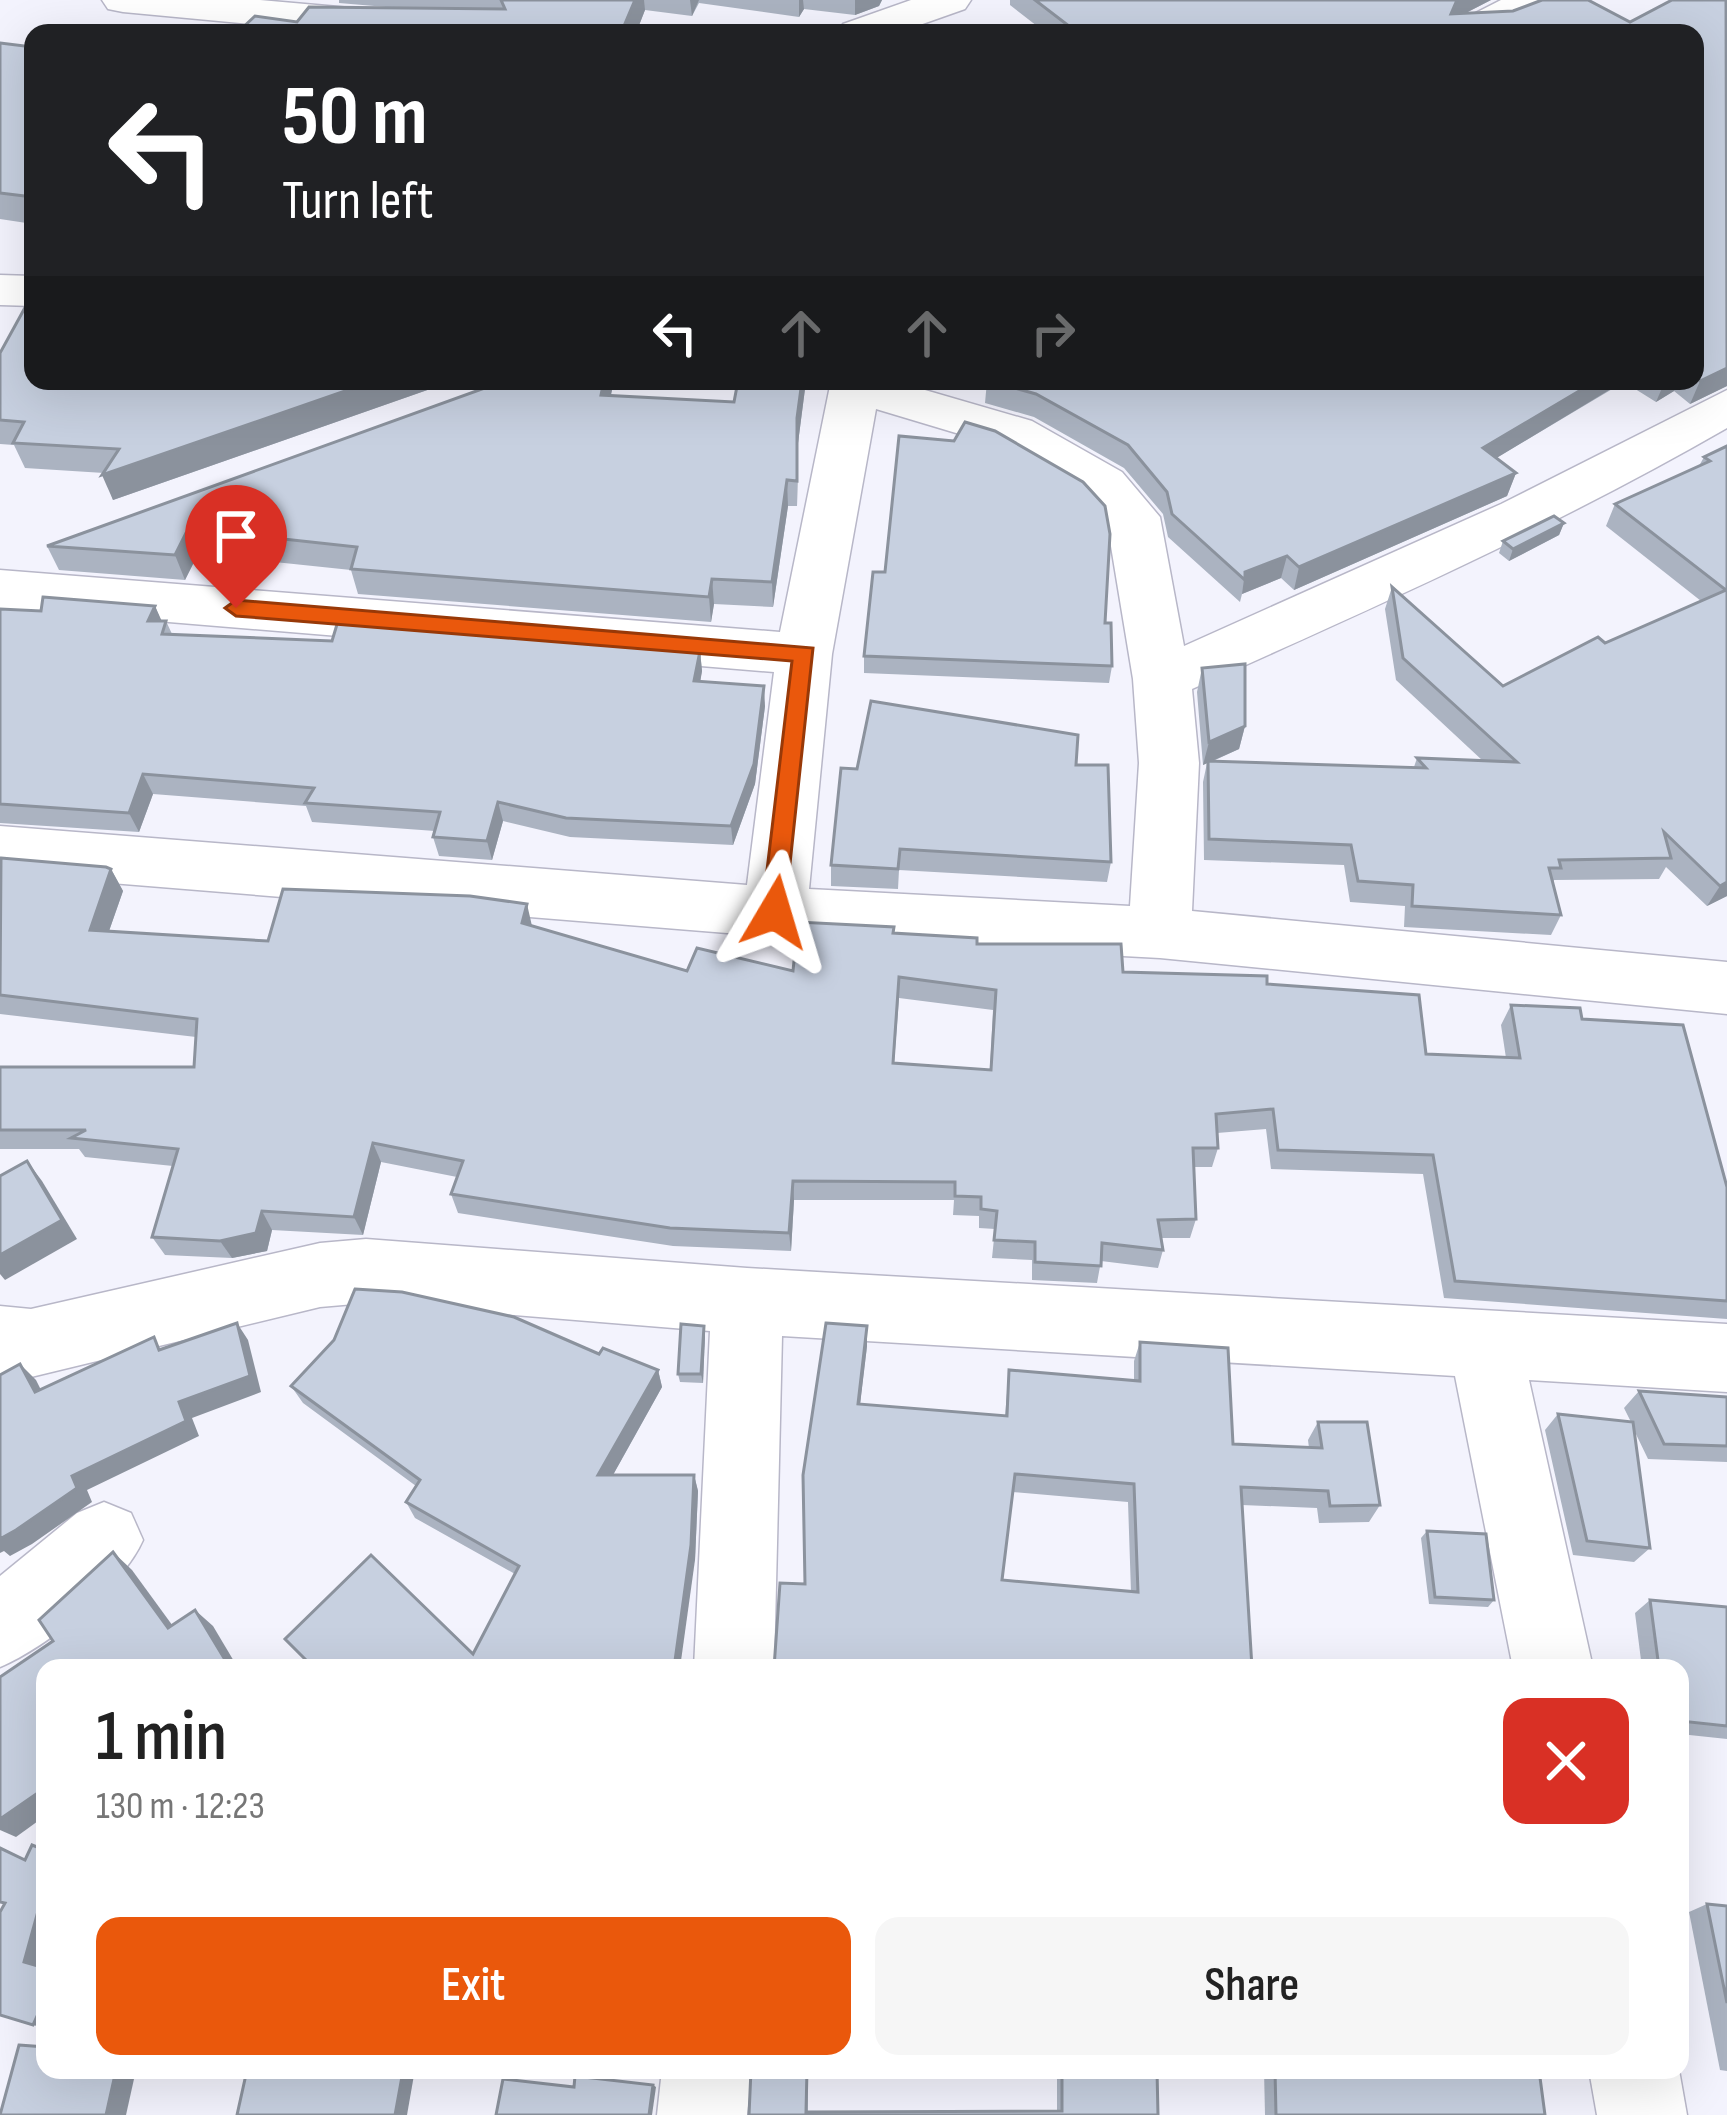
<!DOCTYPE html>
<meta charset="utf-8">
<style>
:root{--surface:#fff;--page:#f6f6f6;--text:#222;--muted:#767676;--accent:#ea580c}
body{margin:0;font-family:"Sofia Sans Condensed",sans-serif;background:var(--page);color:var(--text);height:100vh;display:flex;flex-direction:column;font-size:45px;white-space:nowrap}
*{box-sizing:border-box;margin:0}
p{font-size:39px;color:var(--muted)}
.icon{flex:none;width:66px;height:66px;fill:none;stroke:currentColor;stroke-width:2;stroke-linecap:round;stroke-linejoin:round}
.map{position:relative;flex:1;overflow:hidden}
.details{position:absolute;left:36px;top:1659px;width:1653px;height:420px;display:flex;flex-direction:column;background:var(--surface);border-radius:24px;box-shadow:0 12px 48px #0002}
.details>*{flex:none}
.top-card{position:absolute;left:24px;top:24px;width:1680px;height:366px;border-radius:24px;box-shadow:0 12px 48px #0002;background:#202124;color:#fff;overflow:hidden}
.pin{position:absolute;display:grid;place-items:center;width:102px;height:102px;color:#fff;margin:-123px -51px;border-radius:50% 50% 50% 0;rotate:-45deg;box-shadow:0 0 12px #0007}
.pin .icon{rotate:45deg}
.me{position:absolute;width:132px;margin:-66px;rotate:7deg;stroke-linejoin:round;filter:drop-shadow(0 0 9px #0008)}
.turn{display:flex;align-items:center;gap:42px;height:252px;padding:0 60px;font-size:54px}
.turn .icon{width:156px;height:156px;stroke-width:2.5}
.turn b{display:block;font-size:84px;line-height:102px}
.lanes{display:flex;align-items:center;height:114px;padding:0 60px;background:#0003;justify-content:center;gap:60px;direction:ltr}
.lanes .off{opacity:.35}
.round{display:grid;place-items:center;flex:none;width:126px;height:126px;border-radius:24px;background:var(--page)}
.summary{display:flex;align-items:center;justify-content:space-between;height:204px;padding:0 60px}
h1{font-size:72px;font-weight:600;line-height:90px}
.cta{display:flex;gap:24px;margin-top:auto;padding:24px 60px}
.cta a{flex:1;height:138px;border-radius:24px;background:var(--accent);color:#fff;font-size:48px;font-weight:600;line-height:138px;text-align:center}
.cta a+a{background:var(--page);color:var(--text)}
.map>svg:first-child{display:block}
.lines{fill:none;stroke-linecap:round;stroke-linejoin:round}
.minor-casing{stroke:#b8b7c8;stroke-width:3}
.minor{fill:#fff;fill-rule:evenodd}
.wall{fill:#abb3c1;fill-rule:evenodd}
.shaded-wall{fill:#8b929d}
.building{fill:#c7d0e0;stroke:#8b929d;stroke-width:3;fill-rule:evenodd}
.route{fill:#ea580c;stroke:#983908;stroke-width:3}
</style>
<div class="map">
<svg width="1727" height="2115" viewBox="0 0 1727 2115">
<rect width="100%" height="100%" fill="#f3f3fd"/>
<g class="lines">
<g class="minor-casing">
<g id="minor">
<path d="M102,0H260L485,20L500,24L506,33H348L123,12L108,9Z"/>
<path d="M911,0H971L965,9L897,33H837L843,24Z"/>
<path d="M1501,0H1554C1530,34 1484,33 1448,33L1454,24Z"/>
<path d="M0,275L33,276V306L0,305Z"/>
<path d="M831,381H894L1032,421L1122,472L1160,517L1184,646L1501,504L1727,390V428C1555,527 1373,608 1192,689L1199,763L1192,911L1727,962V1014L1160,958L775,937L0,874V826L747,885L774,672L0,608V570L780,632ZM876,409L996,445L1084,496L1107,522L1133,679L1139,763L1130,906L809,889L832,654Z"/>
<path d="M366,1239L747,1268L1727,1324V1392L1529,1380L1593,1668H1513L1455,1376L782,1336L774,1668H694L710,1331L366,1303L320,1307L31,1377L0,1374V1306L31,1309L320,1243Z"/>
<path d="M104,1502L131,1513L143,1540C123,1586 47,1647 0,1667V1576L77,1513Z"/>
<path d="M662,2070H752L747,2115H657Z"/>
<path d="M1589,2070H1679L1687,2115H1597Z"/>
</g>
</g>
<use href="#minor" class="minor"/>
</g>
<g class="wall">
<path d="M339,0H882L879,6L855,15L804,9L799,17L699,3L692,16L645,10L636,33H237L398,8L339,3Z"/>
<path d="M1010,0H1491L1466,13L1630,22L1727,1V386L1690,404L1674,391L1656,402L1624,382L1496,458L1516,473L1507,496L1294,590L1281,578L1242,594L1240,602L1168,537L1163,514L1124,468L1034,417L985,403L987,381H1695V33H1046L1010,5Z"/>
<path d="M0,43L33,47V224L0,219Z"/>
<path d="M0,353L33,381H453L113,500L104,473L25,468L14,445L0,444Z"/>
<path d="M614,381L611,395L734,402L738,381H806L798,443L797,506H788L773,607L714,604L711,622L358,594L351,570L265,561L196,558L185,580L59,570L47,546Z"/>
<path d="M1727,446V896L1707,906L1666,867L1659,879L1554,880L1553,883L1561,915L1551,935L1404,927L1405,906L1350,902L1344,865L1204,860L1203,782L1207,763L1203,765L1197,692L1202,668L1245,726L1239,749L1213,761L1414,767L1417,758L1483,761L1396,680L1385,609L1392,587L1503,686L1605,643L1701,601L1606,526L1615,504L1699,466L1704,457Z"/>
<path d="M1564,523L1559,535L1509,561L1499,553L1503,541Z"/>
<path d="M885,572L1105,623L1112,666L1109,683L864,673V656Z"/>
<path d="M155,606L161,621H166L172,634L332,641L700,651L702,671L700,681L765,706L755,784L733,845L570,837L503,821L492,860L439,856L433,837L435,831L312,822L306,806L153,794L139,832L0,823V609L41,611Z"/>
<path d="M1076,765L1111,862L1107,882L899,870L898,889L831,886V865L857,769Z"/>
<path d="M0,862L111,869L123,891L109,931L268,941L532,926L687,971H793L893,933L977,944L1123,972L1267,984L1426,1054L1506,1058L1501,1025L1511,1005L1582,1019L1727,1187V1319L1444,1298L1423,1174L1271,1169L1266,1129L1217,1133L1218,1148L1212,1167H1194L1196,1219L1190,1238H1161L1163,1250L1158,1268L1101,1261L1097,1283L1032,1280V1260L992,1258L995,1229L979,1228V1216L953,1215L954,1200H794L791,1251L673,1246L458,1213L451,1194L457,1177L381,1162L363,1235L272,1230L267,1251L232,1258L165,1255L152,1237L173,1166L85,1157L79,1149H0V1067H194L196,1037L0,1014ZM899,998L993,1010L990,1070L894,1064Z"/>
<path d="M867,1326V1346L860,1404L1005,1416L1009,1370L1134,1380V1361L1140,1342L1233,1444L1309,1448L1308,1440L1318,1422L1380,1505L1369,1522L1319,1523L1317,1508L1242,1505L1252,1668L805,1584ZM1013,1492L1128,1502L1131,1592L1002,1580Z"/>
<path d="M705,1335L703,1383L680,1382L678,1374Z"/>
<path d="M599,1354L658,1370L662,1387L613,1475H694L698,1491L695,1560L473,1654L515,1574L415,1518L406,1502L416,1486L303,1403L291,1386Z"/>
<path d="M1639,1391L1727,1397V1462L1648,1459L1634,1430L1650,1548L1634,1562L1573,1555L1545,1430L1558,1414L1631,1422L1624,1408Z"/>
<path d="M1427,1531L1494,1600L1488,1607L1429,1604L1421,1538Z"/>
<path d="M1650,1600L1727,1607V1739L1680,1734V1668H1642L1635,1613Z"/>
<path d="M1707,1904L1727,1906V2071L1720,2070L1689,1912Z"/>
<path d="M808,2070V2112L1057,2111V2070H1157L1158,2115H749Z"/>
<path d="M1264,2070H1539L1545,2115H1265Z"/>
</g>
<g class="shaded-wall">
<path d="M635,0H644L645,10L636,33H621Z"/>
<path d="M690,0H699L692,16Z"/>
<path d="M799,0H803L804,9L799,17Z"/>
<path d="M855,0H882L879,6L855,15Z"/>
<path d="M1457,0H1491L1452,20L1451,14Z"/>
<path d="M1727,368V386L1690,404L1700,381Z"/>
<path d="M374,381H453L113,500L102,475Z"/>
<path d="M604,381H614L605,420L601,395Z"/>
<path d="M802,381H806L798,443L797,506V418Z"/>
<path d="M1596,381H1624L1475,471L1483,448Z"/>
<path d="M1665,381H1678L1674,391L1656,402Z"/>
<path d="M1516,473L1507,496L1294,590L1299,567Z"/>
<path d="M787,480L788,506L773,607L772,582Z"/>
<path d="M1564,523L1559,535L1509,561L1513,549Z"/>
<path d="M186,533L196,558L185,580L175,555Z"/>
<path d="M1287,556L1281,578L1242,594L1245,572Z"/>
<path d="M712,579L714,604L711,622L709,597Z"/>
<path d="M155,606L164,626L148,621Z"/>
<path d="M700,651L702,671L697,701L694,681Z"/>
<path d="M764,686L765,706L755,784L733,845L731,826Z"/>
<path d="M1245,726L1239,749L1203,765L1209,742Z"/>
<path d="M143,774L153,794L139,832L129,813Z"/>
<path d="M498,802L503,821L492,860L487,841Z"/>
<path d="M111,869L123,891L102,951L90,930Z"/>
<path d="M1727,882V896L1707,906L1720,886Z"/>
<path d="M527,904L532,926L522,923Z"/>
<path d="M373,1143L381,1162L363,1235L354,1217Z"/>
<path d="M27,1161L42,1181L77,1239L5,1280L0,1274V1255Z"/>
<path d="M793,1181L794,1200L791,1251L789,1233Z"/>
<path d="M262,1211L272,1230L267,1251L232,1258L220,1241Z"/>
<path d="M237,1323L248,1340L261,1392L192,1418L199,1436L87,1490L92,1502L32,1544L10,1556L4,1551L0,1553V1539L72,1476L179,1402Z"/>
<path d="M704,1326L705,1335L703,1383L701,1374Z"/>
<path d="M867,1326V1346L858,1422V1404Z"/>
<path d="M20,1364L36,1380L50,1408L35,1392Z"/>
<path d="M658,1370L662,1387L604,1491L598,1475Z"/>
<path d="M694,1475L698,1491L695,1560L680,1668H674Z"/>
<path d="M113,1552L132,1570L186,1644L168,1628Z"/>
<path d="M195,1610L213,1626L238,1668H230Z"/>
<path d="M45,1788V1816L16,1837L0,1830V1819Z"/>
<path d="M45,1886V1952L41,1968L24,1962Z"/>
<path d="M45,1999V2028L33,2025Z"/>
<path d="M116,2070H136L126,2115H106Z"/>
<path d="M391,2070H404L414,2075L407,2115H395Z"/>
<path d="M653,2085L656,2087L652,2115H649Z"/>
</g>
<g class="building">
<path d="M501,0H635L621,33H237L255,16L297,22L309,7L505,9Z"/>
<path d="M1035,0H1457L1451,14L1513,11L1542,0H1588L1630,22L1672,0H1726L1727,368L1700,381L1695,377V33H1078Z"/>
<path d="M0,43L33,47V197L0,193Z"/>
<path d="M27,304L33,305V381H374L102,475L119,449L13,443L24,422L0,420V353Z"/>
<path d="M504,381H604L601,395L734,402L738,381H802L797,418V481L787,480L772,582L712,579L709,597L351,569L357,547L256,536L186,533L175,555L47,546Z"/>
<path d="M990,381H1596L1483,448L1516,473L1299,567L1287,556L1245,572V580L1172,514L1167,492L1128,445L1036,394Z"/>
<path d="M965,422L995,431L1083,482L1105,506L1110,534L1105,623H1111L1112,666L864,656L873,572H885L899,436L954,441Z"/>
<path d="M1727,446V882L1720,886L1664,832L1671,858L1559,860L1561,868H1549L1561,915L1412,906L1413,885L1358,881L1351,845L1209,839L1208,761L1426,768L1417,758L1517,762L1403,658L1392,587L1503,686L1598,637L1605,643L1726,590L1615,504L1710,461L1704,457Z"/>
<path d="M1554,516L1564,523L1513,549L1503,541Z"/>
<path d="M43,597L155,606L148,621H166L162,634L332,641L338,621L700,651L694,681L764,686L754,764L731,826L566,818L498,802L487,841L433,837L440,812L305,803L314,788L143,774L129,813L0,804V609L41,611Z"/>
<path d="M1245,664V726L1209,742L1202,668Z"/>
<path d="M871,701L1078,735L1076,765H1108L1111,862L900,849L898,869L831,865L841,768L857,769Z"/>
<path d="M1,858L106,867L111,869L90,930L268,941L283,889L470,896L527,904L522,923L687,971L697,948L793,971L798,922L894,927L893,933L977,938V944H1121L1123,972L1267,976V984L1419,995L1426,1054L1520,1058L1511,1005L1580,1008L1582,1019L1683,1025L1727,1187V1301L1455,1281L1433,1155L1278,1150L1273,1109L1216,1114L1218,1148H1193L1196,1219L1158,1220L1163,1250L1102,1243L1101,1266L1035,1262V1242L994,1240L997,1211L981,1209V1197L955,1196V1182L793,1181L789,1233L670,1228L451,1194L463,1161L373,1143L354,1217L262,1211L256,1233L220,1241L152,1237L178,1149L71,1138L86,1130H0V1067H194L197,1019L0,995ZM899,977L996,990L991,1070L893,1063Z"/>
<path d="M27,1161L62,1220L0,1255V1176Z"/>
<path d="M355,1289L402,1292L514,1317L599,1354L603,1348L658,1370L598,1475H694L691,1545L674,1668H314L285,1639L371,1555L473,1654L519,1566L406,1502L420,1480L291,1386L334,1340Z"/>
<path d="M237,1323L250,1376L179,1402L186,1421L72,1476L77,1488L16,1530L0,1539V1375L20,1364L35,1392L154,1337L159,1350Z"/>
<path d="M826,1323L867,1326L858,1404L1007,1416L1009,1370L1140,1381V1342L1228,1348L1233,1444L1322,1448L1318,1422H1367L1380,1505L1330,1506L1328,1491L1241,1487L1252,1668H774L780,1583L805,1584L803,1475ZM1015,1474L1134,1484L1138,1592L1002,1580Z"/>
<path d="M681,1324L704,1326L701,1374H678Z"/>
<path d="M1639,1391L1727,1397V1446L1664,1444Z"/>
<path d="M1558,1414L1633,1422L1650,1548L1587,1541Z"/>
<path d="M1427,1531L1486,1534L1494,1600L1435,1597Z"/>
<path d="M113,1552L168,1628L195,1610L230,1668H45V1788L0,1819V1677L53,1641L39,1620Z"/>
<path d="M1650,1600L1727,1607V1726L1680,1721V1668H1659Z"/>
<path d="M32,1845L45,1850V1886L24,1962L45,1968V1999L33,2025L0,2015V1912L5,1903L0,1902V1848L25,1860Z"/>
<path d="M1707,1904L1727,1906V2003Z"/>
<path d="M19,2045L45,2047V2070H116L106,2115H0Z"/>
<path d="M247,2070H391L403,2071L395,2115H237Z"/>
<path d="M751,2070H807L806,2112L1062,2111V2070H1157L1158,2115H749Z"/>
<path d="M1275,2070H1539L1545,2115H1276Z"/>
<path d="M575,2076L653,2085L649,2115H496L503,2079L574,2087Z"/>
</g>
<path class="route" d="M236,600L813,648L784,920L775,923L762,912L792,661L236,616L225,608Z"/>
</svg>
<div class="pin" style="left:236px;top:608px;background:#d93025"><svg class="icon" aria-label="arrive" viewBox="0 0 24 24"><path d="M6 21V4h12l-3 4 3 4H6"/></svg></div>
<svg class="me" style="left:775px;top:912px" viewBox="-20 -20 40 40"><path d="M0-17L14 15 0 8-14 15z" fill="#ea580c" stroke="#fff" stroke-width="4"/></svg>
<div class="top-card">
<div class="turn"><svg class="icon" aria-label="left" viewBox="0 0 24 24"><path d="M17 20v-9H6M10 6l-5 5 5 5"/></svg><div><b>50 m</b>Turn left</div></div>
<div class="lanes"><svg class="icon" aria-label="left" viewBox="0 0 24 24"><path d="M17 20v-9H6M10 6l-5 5 5 5"/></svg><svg class="icon off" aria-label="ahead" viewBox="0 0 24 24"><path d="M12 20V5M6 11l6-6 6 6"/></svg><svg class="icon off" aria-label="ahead" viewBox="0 0 24 24"><path d="M12 20V5M6 11l6-6 6 6"/></svg><svg class="icon off" aria-label="right" viewBox="0 0 24 24"><path d="M7 20v-9h11M14 6l5 5-5 5"/></svg></div>
</div>
<section class="details">
<div class="summary"><div><h1>1 min</h1><p>130 m · 12:23</p></div><a class="round" style="background:#d93025;color:#fff"><svg class="icon" aria-label="close" viewBox="0 0 24 24"><path d="M6 6l12 12M18 6L6 18"/></svg></a></div>
<div class="cta"><a>Exit</a><a>Share</a></div>
</section>
</div>
